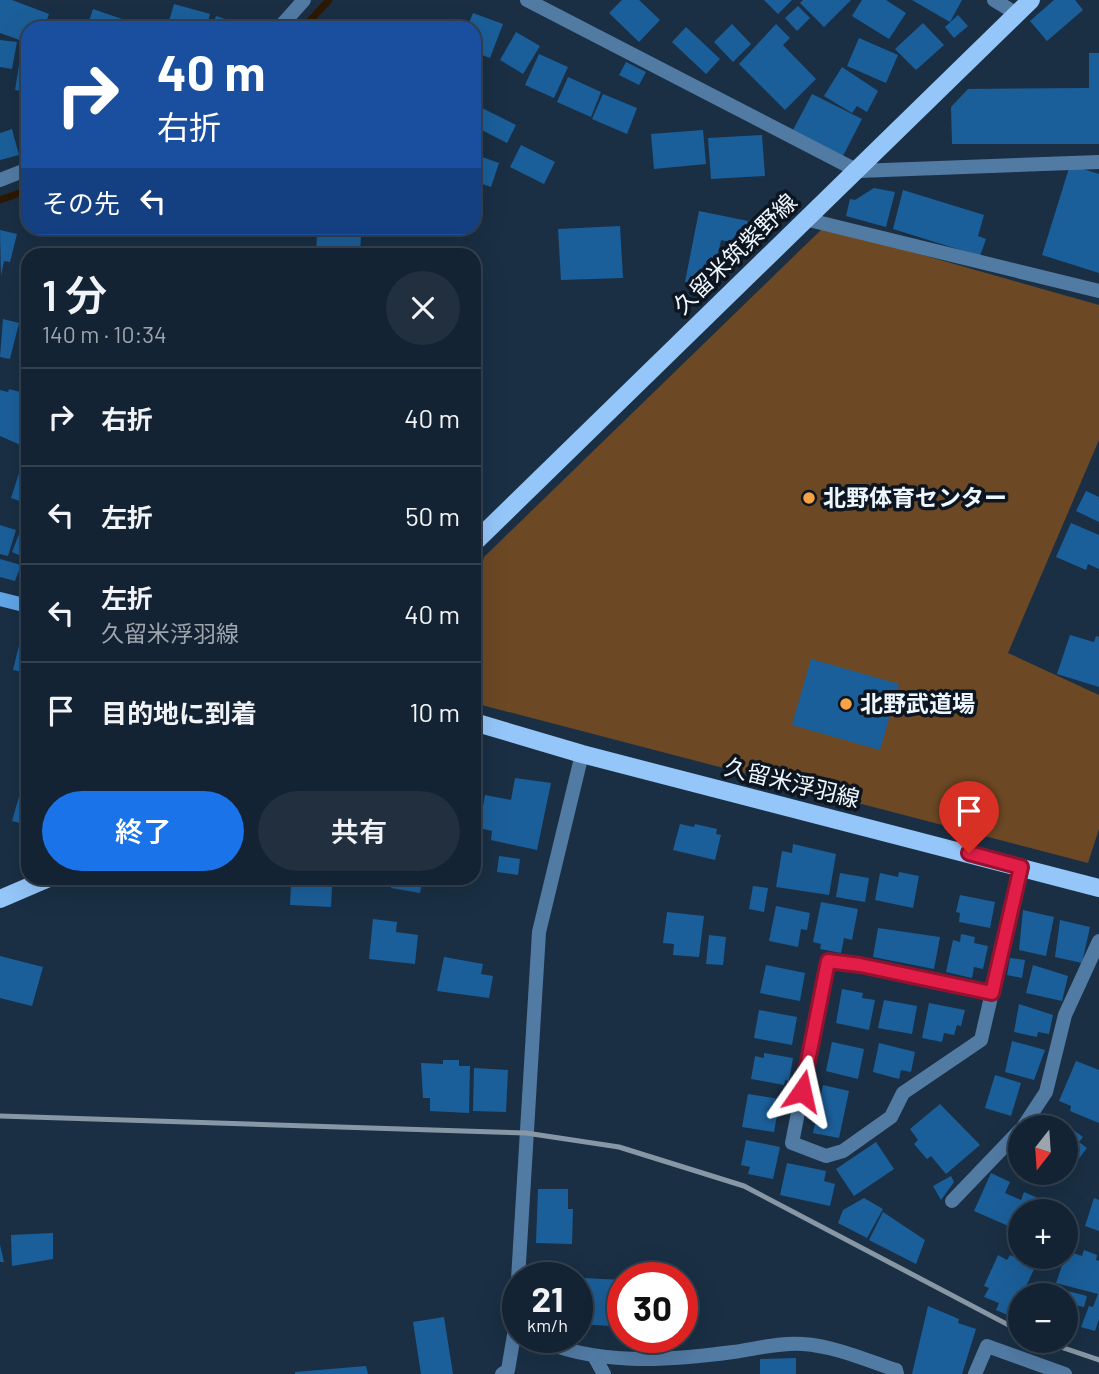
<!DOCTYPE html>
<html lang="ja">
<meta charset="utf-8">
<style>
:root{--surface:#142333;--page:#212f3f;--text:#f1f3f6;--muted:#9da4ac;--line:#33404e;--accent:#1a73e8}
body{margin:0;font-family:Barlow,"Noto Sans JP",sans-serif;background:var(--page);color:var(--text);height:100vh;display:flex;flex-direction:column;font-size:26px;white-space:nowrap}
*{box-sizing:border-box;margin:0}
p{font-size:23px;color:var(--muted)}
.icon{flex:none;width:38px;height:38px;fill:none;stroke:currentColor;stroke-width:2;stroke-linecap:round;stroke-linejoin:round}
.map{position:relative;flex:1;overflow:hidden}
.sheet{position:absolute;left:21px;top:248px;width:460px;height:637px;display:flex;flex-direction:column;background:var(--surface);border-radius:21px;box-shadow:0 7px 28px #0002,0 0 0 2px var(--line)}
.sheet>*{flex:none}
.top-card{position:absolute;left:21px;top:21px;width:460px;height:214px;border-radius:21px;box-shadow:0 7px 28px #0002,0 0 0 2px var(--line);background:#1a4fa0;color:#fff;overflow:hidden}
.needle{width:46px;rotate:197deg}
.tools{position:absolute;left:1008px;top:1115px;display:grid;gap:14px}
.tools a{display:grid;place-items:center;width:70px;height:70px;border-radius:50%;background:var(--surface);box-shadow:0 7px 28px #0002,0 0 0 2px var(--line);font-size:35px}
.speed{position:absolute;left:502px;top:1262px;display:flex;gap:14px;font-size:35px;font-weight:700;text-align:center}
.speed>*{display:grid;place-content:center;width:91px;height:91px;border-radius:50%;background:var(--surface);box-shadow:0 7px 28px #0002,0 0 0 2px var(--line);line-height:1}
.speed small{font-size:18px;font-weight:400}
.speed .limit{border:10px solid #d22;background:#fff;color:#111}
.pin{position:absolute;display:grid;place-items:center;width:60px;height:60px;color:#fff;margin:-72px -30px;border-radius:50% 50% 50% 0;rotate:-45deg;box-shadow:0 0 7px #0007}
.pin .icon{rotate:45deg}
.me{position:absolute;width:77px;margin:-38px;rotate:11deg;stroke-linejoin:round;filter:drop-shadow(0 0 5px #0008)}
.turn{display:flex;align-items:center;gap:24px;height:147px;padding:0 21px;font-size:32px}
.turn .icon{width:91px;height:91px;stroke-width:2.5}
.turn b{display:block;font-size:49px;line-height:60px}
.then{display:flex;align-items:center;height:66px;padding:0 21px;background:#0003;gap:14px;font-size:26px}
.round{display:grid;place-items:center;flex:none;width:74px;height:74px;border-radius:37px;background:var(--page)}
.head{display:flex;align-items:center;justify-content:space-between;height:119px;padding:0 21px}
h1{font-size:42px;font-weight:600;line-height:52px}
.action{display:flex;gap:14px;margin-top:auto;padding:14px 21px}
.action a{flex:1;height:80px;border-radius:42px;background:var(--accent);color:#fff;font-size:28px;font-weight:600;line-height:80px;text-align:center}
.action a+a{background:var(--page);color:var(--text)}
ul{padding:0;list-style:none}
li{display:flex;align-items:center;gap:21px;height:98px;padding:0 21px;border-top:2px solid var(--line)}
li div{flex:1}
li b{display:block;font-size:26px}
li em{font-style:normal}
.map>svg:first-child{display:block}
.green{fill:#6c4824}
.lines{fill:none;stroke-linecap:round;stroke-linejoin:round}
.stream{stroke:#2c1803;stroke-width:7}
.building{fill:#1b5f9a}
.street{stroke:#527ba4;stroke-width:14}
.secondary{stroke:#62a6e8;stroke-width:14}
.primary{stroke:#94c6f9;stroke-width:18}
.rail{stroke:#8897a5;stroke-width:5}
.route-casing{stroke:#92132f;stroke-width:18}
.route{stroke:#e11d48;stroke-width:12}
.poi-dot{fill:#f6a247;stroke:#0d1620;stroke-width:2.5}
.labels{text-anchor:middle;stroke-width:7;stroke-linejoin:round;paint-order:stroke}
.street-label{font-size:23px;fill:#eef6fe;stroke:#0d1620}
.poi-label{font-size:23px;font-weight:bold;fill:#eef6fe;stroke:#0d1620;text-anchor:start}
</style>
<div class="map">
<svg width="1099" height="1374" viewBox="0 0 1099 1374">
<rect width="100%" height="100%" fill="#1a2f44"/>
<path class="green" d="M824,227L1099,305V440L1008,653L1099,695V829L1088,863L474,703V599L484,557Z"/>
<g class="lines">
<g class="stream">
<path d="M303,28L329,0"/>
<path d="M0,200L28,190"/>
</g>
</g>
<g class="building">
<path d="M0,0H12L49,14L44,28H28V43L0,33Z"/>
<path d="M622,0H639L660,20L639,42L609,13Z"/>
<path d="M764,0H792L778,14Z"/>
<path d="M803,0H851L824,27L800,3Z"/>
<path d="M862,0H886L906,13L889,39L852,16Z"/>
<path d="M912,0H962L950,22Z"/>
<path d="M1054,0H1075L1083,10L1047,41L1030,21Z"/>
<path d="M174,4L210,14L206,28H167Z"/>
<path d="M798,6L810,18L797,31L785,18Z"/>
<path d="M93,9L122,19L118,28L88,24Z"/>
<path d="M473,13L503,24L490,58L474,52V28H467Z"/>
<path d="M958,15L968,26L954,38L945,27Z"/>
<path d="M216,16L240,24L238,28H212Z"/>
<path d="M923,23L944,45L916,70L895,49Z"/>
<path d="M732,24L751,44L733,62L714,42Z"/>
<path d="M776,24L790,38L783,45L816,79L785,110L739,64Z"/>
<path d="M686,27L720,59L706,74L672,42Z"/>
<path d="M516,32L540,46L523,74L500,60Z"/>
<path d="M859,38L898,55L886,83L847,66Z"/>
<path d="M0,40L17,42L12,69L0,67Z"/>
<path d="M1089,53H1099V144H952L951,107L968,89L1089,88Z"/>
<path d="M539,54L568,67L554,98L525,85Z"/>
<path d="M626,62L646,72L639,85L619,75Z"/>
<path d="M19,65L28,66V92L15,90Z"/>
<path d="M842,67L878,91L867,112L857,106L852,113L824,96Z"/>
<path d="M568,77L601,92L591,117L557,102Z"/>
<path d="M603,94L637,108L627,134L592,119Z"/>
<path d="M812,94L862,119L843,156L793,130Z"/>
<path d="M478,106L516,125L507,143L474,126Z"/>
<path d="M12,129L19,155L0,160V133Z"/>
<path d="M703,130L706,164L654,169L651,134Z"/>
<path d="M762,135L765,176L711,179L708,138Z"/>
<path d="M521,145L555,162L544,184L510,167Z"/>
<path d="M474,154L499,163L491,187L474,181Z"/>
<path d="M1070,165L1099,174V273L1042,255Z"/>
<path d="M874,188L895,192L886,227L846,216L850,199L855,200Z"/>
<path d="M903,190L984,215L978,236L986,239L980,256L893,229Z"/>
<path d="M699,211L748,221L744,245L721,240L711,288L685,282Z"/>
<path d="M620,226L623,278L561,280L558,229Z"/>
<path d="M0,230L17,234L10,262L4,261L1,276Z"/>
<path d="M317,234L361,235L360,256H316Z"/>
<path d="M3,319L19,323L10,359L0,357Z"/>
<path d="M9,389L28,394V435L25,447L0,436V390L8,392Z"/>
<path d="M21,467L28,469V504L11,498Z"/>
<path d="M1086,491L1099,497V522L1076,511Z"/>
<path d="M1071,523L1099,535V569L1088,564L1086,570L1056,557Z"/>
<path d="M0,525L16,530L8,556L0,554Z"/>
<path d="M21,529L28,532L21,556L12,552Z"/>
<path d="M0,559L21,565L15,581L0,577Z"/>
<path d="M24,625H28V673L13,670Z"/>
<path d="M1070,635L1094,642L1096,636L1099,637V687L1057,674Z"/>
<path d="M811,659L899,684L880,750L792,725Z"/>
<path d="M28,765V825L12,821Z"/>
<path d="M515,778L551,783L537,850L491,840L492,831L479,828L485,795L511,800Z"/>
<path d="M680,824L694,827L695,824L717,829L716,834L721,835L715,860L673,850Z"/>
<path d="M793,844L836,854L829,895L776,887L782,851L792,853Z"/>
<path d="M499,856L520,859L518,875L497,872Z"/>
<path d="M899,872L919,876L913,908L875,900L880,873L898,877Z"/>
<path d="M840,873L869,878L865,902L836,897Z"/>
<path d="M297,878H318V882L297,881Z"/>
<path d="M333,878H381L380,884L332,882Z"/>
<path d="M393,878H423L420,893L391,888Z"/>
<path d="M291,885L332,887L331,907L290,905Z"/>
<path d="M753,886L768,888L764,912L749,909Z"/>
<path d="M960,895L995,902L990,928L959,922L960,913L956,912Z"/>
<path d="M821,902L858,909L852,940L844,938L841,953L820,949L821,944L813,942Z"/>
<path d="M776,906L810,913L807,930L801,929L798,947L769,941Z"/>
<path d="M1023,910L1054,917L1046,956L1019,950Z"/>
<path d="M667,912L704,916L699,957L673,955L674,944L663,943Z"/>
<path d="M373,919L397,922L396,932L418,935L415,964L369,959Z"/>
<path d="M1060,920L1090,927L1082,963L1055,957Z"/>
<path d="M878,928L940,937L934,969L873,957Z"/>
<path d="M961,934L975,937L974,943L988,946L983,969L974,967L972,978L946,972L953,940L960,942Z"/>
<path d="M709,935L726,937L723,965L706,964Z"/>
<path d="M0,956L43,967L32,1006L0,998Z"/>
<path d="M444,957L483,964L481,974L493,976L489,998L437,991Z"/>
<path d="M1010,958L1025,960L1022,978L1007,975Z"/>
<path d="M766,965L805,973L800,1001L760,993Z"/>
<path d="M1033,965L1068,976L1062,1001L1026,993Z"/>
<path d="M842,989L863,993L862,998L875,1000L869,1030L836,1023Z"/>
<path d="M884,1000L917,1006L912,1034L878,1028Z"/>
<path d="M929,1003L965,1010L961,1026L957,1025L954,1035L944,1033L942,1042L922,1038Z"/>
<path d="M1019,1004L1053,1015L1049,1034L1038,1032L1037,1037L1014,1032Z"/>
<path d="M759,1010L797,1017L792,1045L754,1038Z"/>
<path d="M1012,1041L1045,1050L1034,1080L1005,1072Z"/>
<path d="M832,1042L864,1049L858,1079L826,1071Z"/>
<path d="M879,1043L915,1052L911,1072L901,1070L899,1079L873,1072Z"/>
<path d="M764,1053L793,1058L789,1081L785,1080L784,1085L751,1079L755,1056L764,1058Z"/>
<path d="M443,1060H459V1066H470L469,1113L430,1111V1098H423L421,1063L443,1064Z"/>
<path d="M1076,1061L1099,1070V1123L1070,1111L1071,1106L1059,1101Z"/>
<path d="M474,1068L508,1070L506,1112L473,1111Z"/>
<path d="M995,1075L1021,1083L1011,1116L985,1108Z"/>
<path d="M823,1085L849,1091L839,1138L813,1133Z"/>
<path d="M748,1094L780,1099L774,1132L742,1127Z"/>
<path d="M940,1104L980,1145L946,1174L931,1156L927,1159L914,1144L918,1140L910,1129Z"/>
<path d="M1058,1119L1083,1137L1079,1142L1087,1148L1071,1169L1066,1165V1127H1052Z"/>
<path d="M746,1140L780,1147L773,1179L748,1174L750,1167L741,1165Z"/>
<path d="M876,1142L894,1169L854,1196L836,1169Z"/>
<path d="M787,1163L826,1171L824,1181L835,1184L830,1206L780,1195Z"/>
<path d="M991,1173L1010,1182L1005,1193L1021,1200L1024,1192L1054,1205L1052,1211H1020V1231L974,1211Z"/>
<path d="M951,1176L954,1182L941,1200L933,1186Z"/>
<path d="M538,1189H568V1209H573L572,1244L536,1243Z"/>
<path d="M864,1198L883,1209L867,1238L838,1223L843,1210Z"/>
<path d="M1094,1198L1099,1200V1231L1085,1226Z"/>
<path d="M883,1212L925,1240L916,1264L869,1240Z"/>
<path d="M53,1233V1259L12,1266L11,1235Z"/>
<path d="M0,1245L4,1262H0Z"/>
<path d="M1084,1250L1097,1255L1096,1260L1099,1261V1319L1095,1331L1081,1327L1089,1306L1093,1307L1098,1294L1056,1283L1067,1251L1082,1256Z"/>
<path d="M998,1255L1007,1260L1010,1255L1035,1267L1012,1317L996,1310L999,1303L984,1297L989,1288L984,1286Z"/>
<path d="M583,1278L623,1280V1327L581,1324Z"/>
<path d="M1056,1288L1087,1296L1084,1307L1066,1303V1295H1054Z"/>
<path d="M928,1306L959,1319L958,1323L976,1329L962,1374H912Z"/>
<path d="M444,1317L453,1374H421L413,1322Z"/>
<path d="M796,1358V1374H760V1359Z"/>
<path d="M366,1366L368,1374H295V1372Z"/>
</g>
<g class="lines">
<g class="street">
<path d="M527,0L858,171L1099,162"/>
<path d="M994,0L1017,14"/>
<path d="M279,28L304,0"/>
<path d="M0,180L28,169"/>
<path d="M805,219L1099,291"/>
<path d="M992,993L860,965L828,961L792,1143L826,1156L843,1151L891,1117L903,1093L981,1040L1021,867"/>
<path d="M1023,1127L1046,1092L1065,1015L1099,941"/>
<path d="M952,1201L1020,1130"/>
<path d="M533,1337C594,1366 667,1361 733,1352C755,1349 781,1342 803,1344C834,1346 866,1360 896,1370L897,1374"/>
<path d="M594,1356L604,1374"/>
<path d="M502,1374L508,1370L515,1329L539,932L582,754"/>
<path d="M975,1374L987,1346L1065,1374"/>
</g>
<path class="secondary" d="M0,599L28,606"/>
<g class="primary">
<path d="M474,543L1031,0"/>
<path d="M474,722L582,754L1099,888"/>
<path d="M0,899L49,878"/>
</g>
<g class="rail">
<path d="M0,1116L526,1133L619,1147L744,1186L1020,1331"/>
<path d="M1040,1340L1099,1360"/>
</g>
</g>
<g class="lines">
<g class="route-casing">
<path id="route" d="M802,1091L828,961L860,965L992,993L1021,867L969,853"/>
</g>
<use href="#route" class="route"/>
</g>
<g class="poi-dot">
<circle cx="809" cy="498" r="7"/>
<circle cx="846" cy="704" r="7"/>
</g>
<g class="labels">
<g class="street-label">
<text transform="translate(735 254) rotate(-44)" y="8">久留米筑紫野線</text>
<text transform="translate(792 783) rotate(14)" y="8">久留米浮羽線</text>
</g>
<g class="poi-label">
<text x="823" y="506">北野体育センター</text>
<text x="860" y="712">北野武道場</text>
</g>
</g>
</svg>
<div class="tools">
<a><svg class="needle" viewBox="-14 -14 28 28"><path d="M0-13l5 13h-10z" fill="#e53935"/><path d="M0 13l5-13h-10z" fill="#9da4ac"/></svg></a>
<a>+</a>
<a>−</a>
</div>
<div class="speed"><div>21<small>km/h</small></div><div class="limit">30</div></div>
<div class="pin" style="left:969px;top:853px;background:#d93025"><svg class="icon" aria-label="arrive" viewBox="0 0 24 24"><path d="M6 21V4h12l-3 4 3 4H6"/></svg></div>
<svg class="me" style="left:802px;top:1091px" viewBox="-20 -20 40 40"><path d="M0-17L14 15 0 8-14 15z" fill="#e11d48" stroke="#fff" stroke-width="4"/></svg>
<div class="top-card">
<div class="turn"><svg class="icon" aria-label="right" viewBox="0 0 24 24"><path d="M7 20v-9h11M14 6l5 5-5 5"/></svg><div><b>40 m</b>右折</div></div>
<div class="then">その先<svg class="icon" aria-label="left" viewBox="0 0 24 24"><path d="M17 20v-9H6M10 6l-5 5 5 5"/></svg></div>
</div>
<section class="sheet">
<div class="head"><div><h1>1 分</h1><p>140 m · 10:34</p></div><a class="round"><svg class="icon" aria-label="close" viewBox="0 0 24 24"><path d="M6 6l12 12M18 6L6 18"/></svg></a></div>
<ul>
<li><svg class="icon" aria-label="right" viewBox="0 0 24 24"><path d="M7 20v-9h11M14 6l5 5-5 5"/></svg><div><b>右折</b></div><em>40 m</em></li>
<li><svg class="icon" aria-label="left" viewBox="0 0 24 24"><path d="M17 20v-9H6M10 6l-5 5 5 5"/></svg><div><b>左折</b></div><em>50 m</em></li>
<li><svg class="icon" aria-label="left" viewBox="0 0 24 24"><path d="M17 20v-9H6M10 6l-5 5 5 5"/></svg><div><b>左折</b><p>久留米浮羽線</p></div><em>40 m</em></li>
<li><svg class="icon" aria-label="arrive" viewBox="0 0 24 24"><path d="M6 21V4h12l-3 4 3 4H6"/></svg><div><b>目的地に到着</b></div><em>10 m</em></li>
</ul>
<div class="action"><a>終了</a><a>共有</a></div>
</section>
</div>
